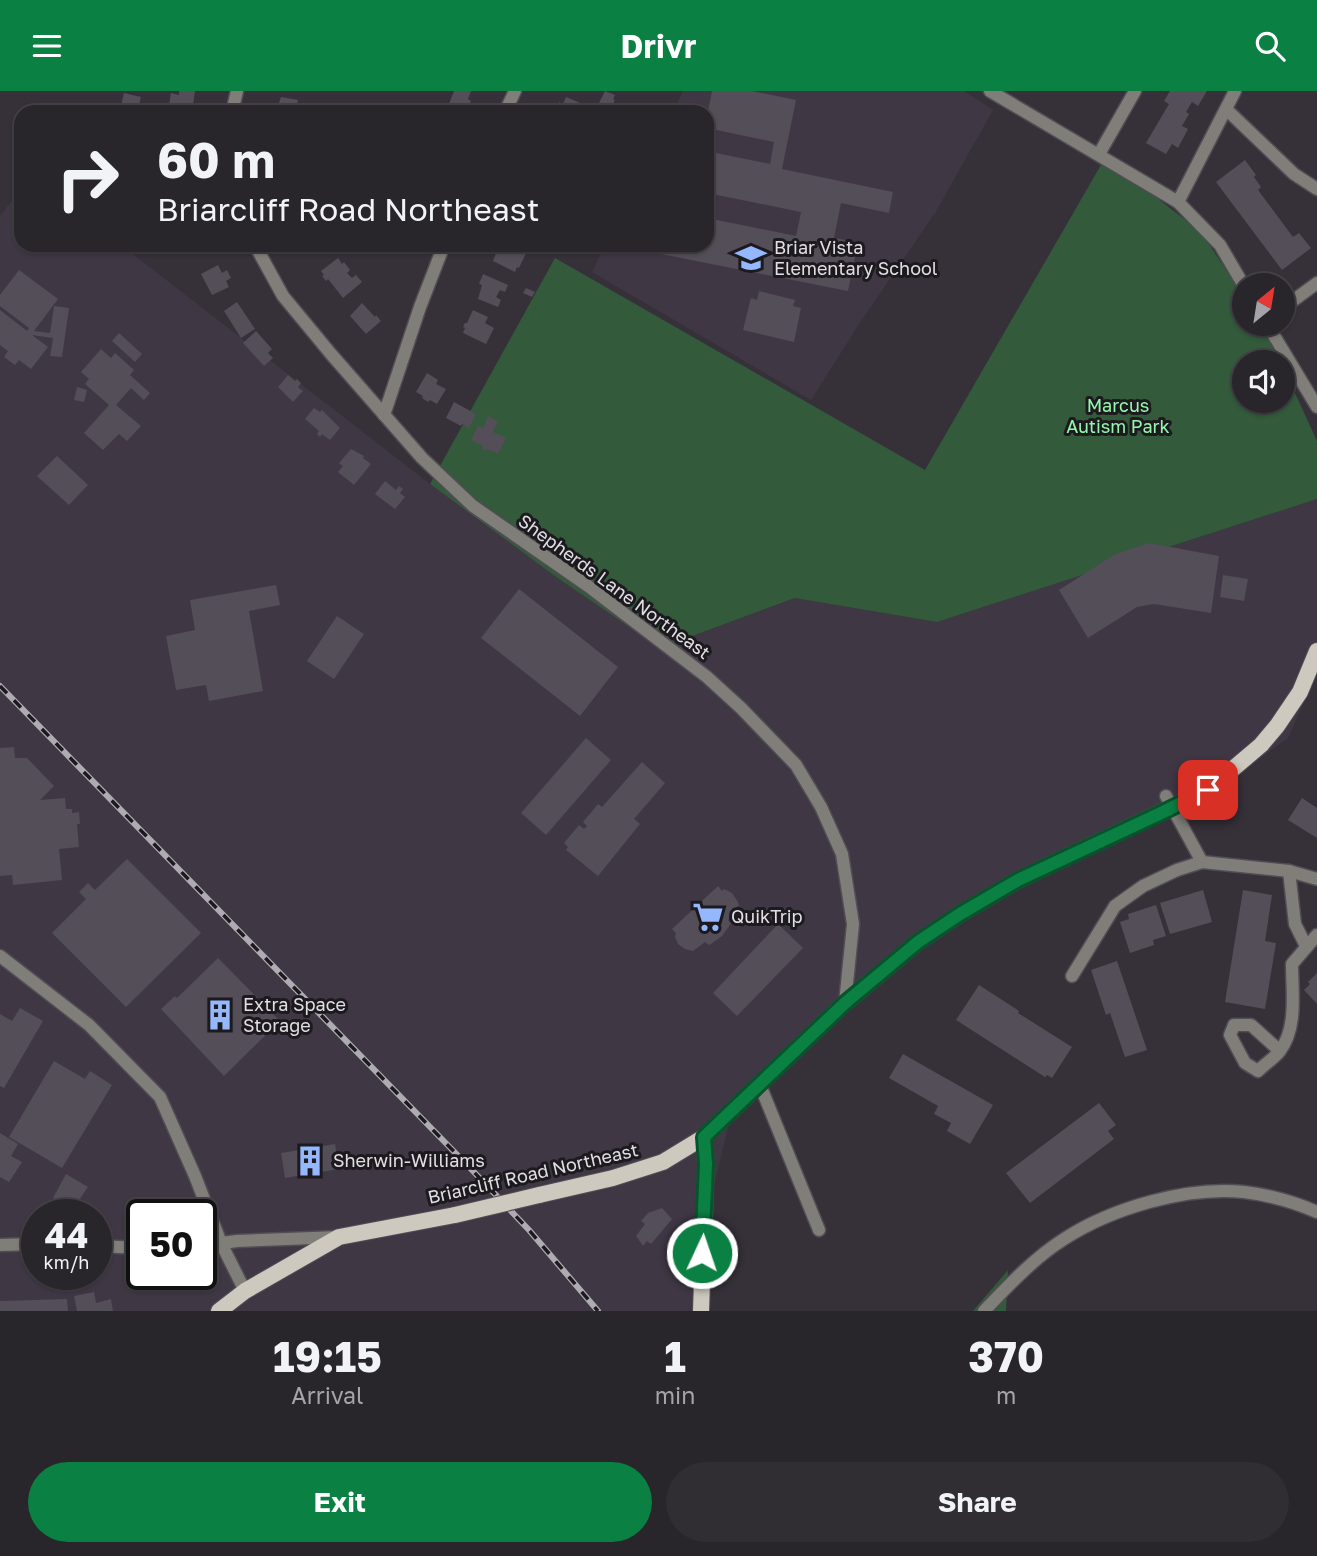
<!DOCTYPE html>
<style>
:root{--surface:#28252b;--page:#302d33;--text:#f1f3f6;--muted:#a5a5a9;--line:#444247;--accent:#0b8043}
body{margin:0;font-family:"Golos Text",sans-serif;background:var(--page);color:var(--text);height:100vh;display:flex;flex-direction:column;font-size:26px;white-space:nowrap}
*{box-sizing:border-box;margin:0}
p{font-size:23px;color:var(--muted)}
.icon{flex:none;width:38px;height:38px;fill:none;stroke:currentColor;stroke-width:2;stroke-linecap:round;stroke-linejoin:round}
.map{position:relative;height:1220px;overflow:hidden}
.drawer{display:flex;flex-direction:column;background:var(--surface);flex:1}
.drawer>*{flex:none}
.banner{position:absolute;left:14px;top:14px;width:700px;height:147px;border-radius:21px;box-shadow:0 2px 5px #0004,0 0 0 2px var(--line);background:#28252b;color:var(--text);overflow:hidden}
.needle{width:46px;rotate:30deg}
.controls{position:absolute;left:1232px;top:182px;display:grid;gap:14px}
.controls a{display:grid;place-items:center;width:63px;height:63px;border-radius:50%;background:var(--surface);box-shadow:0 2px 5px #0004,0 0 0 2px var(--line);font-size:35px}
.speed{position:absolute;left:21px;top:1108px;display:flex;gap:14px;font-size:35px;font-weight:700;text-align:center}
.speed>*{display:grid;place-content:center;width:91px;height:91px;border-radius:50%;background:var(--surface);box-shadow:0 2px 5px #0004,0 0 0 2px var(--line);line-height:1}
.speed small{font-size:18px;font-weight:400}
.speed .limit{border:4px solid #111;border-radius:10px;background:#fff;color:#111}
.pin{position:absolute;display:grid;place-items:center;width:60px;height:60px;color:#fff;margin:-30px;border-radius:14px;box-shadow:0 4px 10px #0006}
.me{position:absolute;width:77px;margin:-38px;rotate:3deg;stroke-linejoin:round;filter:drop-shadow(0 0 5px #0008)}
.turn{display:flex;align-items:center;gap:24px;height:147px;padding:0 28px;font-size:32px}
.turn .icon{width:91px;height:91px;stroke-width:2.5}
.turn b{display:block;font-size:49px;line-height:60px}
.eta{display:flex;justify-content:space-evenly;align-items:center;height:119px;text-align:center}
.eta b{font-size:42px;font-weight:700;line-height:49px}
.cta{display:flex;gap:14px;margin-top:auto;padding:14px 28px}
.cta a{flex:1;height:80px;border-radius:42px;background:var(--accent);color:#fff;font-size:28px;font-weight:700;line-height:80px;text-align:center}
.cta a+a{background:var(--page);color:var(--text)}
header{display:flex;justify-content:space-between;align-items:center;height:91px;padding:0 28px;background:var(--accent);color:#fff;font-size:32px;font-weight:700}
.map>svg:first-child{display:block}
.built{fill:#403745;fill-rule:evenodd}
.green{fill:#325a3b}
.building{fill:#534e57}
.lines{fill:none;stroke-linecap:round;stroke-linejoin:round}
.minor-casing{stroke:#514d54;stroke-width:15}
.major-casing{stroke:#514d54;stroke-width:18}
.minor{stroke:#807e79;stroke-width:12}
.major{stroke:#cdc9bf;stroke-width:16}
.rail-casing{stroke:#afabb2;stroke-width:6}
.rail{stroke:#1c1a1e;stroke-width:3.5;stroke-dasharray:10;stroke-linecap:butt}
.major-bridge-casing{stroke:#514d54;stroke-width:18;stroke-linecap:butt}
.major-bridge{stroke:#cdc9bf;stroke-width:16}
.route-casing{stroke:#07532c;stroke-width:18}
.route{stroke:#0b8043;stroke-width:12}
.labels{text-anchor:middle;stroke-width:6;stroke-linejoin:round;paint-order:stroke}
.poi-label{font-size:18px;fill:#e1dee4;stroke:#1c1a1e;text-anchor:start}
.park-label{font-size:18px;fill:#94f7ab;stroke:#1c1a1e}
.street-label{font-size:18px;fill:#e1dee4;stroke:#1c1a1e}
</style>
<header><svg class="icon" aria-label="menu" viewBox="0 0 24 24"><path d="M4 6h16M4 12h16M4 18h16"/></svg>Drivr<svg class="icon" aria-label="search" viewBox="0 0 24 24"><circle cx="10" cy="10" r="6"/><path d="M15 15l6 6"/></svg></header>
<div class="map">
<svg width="1317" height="1220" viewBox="0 0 1317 1220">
<rect width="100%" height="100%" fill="#363139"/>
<g class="built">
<path d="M683,0H964L993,19L935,122L859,233L811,309L592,181L605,154H707V21H673Z"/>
<path d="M21,98V154H121L430,393L556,486L660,557L796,507L937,531L1317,408V582L1288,647L1218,698L928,839L729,1032L693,1180L694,1220H0V125ZM37,1124H96V1183H37ZM142,1124H201V1183H142Z"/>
</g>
<g class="green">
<path d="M1105,67L1201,141L1244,206V233H1262L1265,237L1281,271H1244V310H1283V276L1317,350V408L937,531L795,507L660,557L556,486L430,393L555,167L925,379Z"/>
<path d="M1008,1179L1006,1220H973Z"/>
</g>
<g class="building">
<path d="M179,0H195L192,21L168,20L171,2L179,4Z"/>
<path d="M454,0H471L468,8L471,10L469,14L465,12L463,18L449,13Z"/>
<path d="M605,0L615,4L613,8L615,9L610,18L599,12Z"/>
<path d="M712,0H752L796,9L782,78L893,101L889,122L841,112L834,147L858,151L848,200L661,163L663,154H707V127L796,145L801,121L707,102V81L711,61L770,73L774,51L707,37V25Z"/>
<path d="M1170,0H1207L1198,15L1192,11L1186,21L1189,23L1182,35L1188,38L1178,57L1172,53L1166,63L1146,52L1169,13L1164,10Z"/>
<path d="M124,2L141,6L138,19L121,15Z"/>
<path d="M281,6L298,9L295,21H276Z"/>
<path d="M566,6L585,14L582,21H556L559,11L563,13Z"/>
<path d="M1245,69L1256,84L1254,86L1261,96L1258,99L1293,146L1299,142L1311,157L1282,179L1216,91Z"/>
<path d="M495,154H519L528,158L519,177L517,176L515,181L493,170L498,157L494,156Z"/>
<path d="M338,167L342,173L344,171L350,179L347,182L352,187L356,184L362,191L343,207L328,188L326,190L322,185L324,184L321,180Z"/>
<path d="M218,174L222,182L227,179L231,187L226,190L229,196L212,204L201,183Z"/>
<path d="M19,179L58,208L34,240L50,242L54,215L69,217L62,266L50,265L53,247L32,244L48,256L31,278L19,269L15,274L4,266L8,260L0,254V219L27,240L29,237L0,215V204Z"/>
<path d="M483,183L508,194L505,201L500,199L496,206L501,209L498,216L478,208L482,194L479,193Z"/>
<path d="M526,197L535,201L532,206L523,202Z"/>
<path d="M759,200L795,209L793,215L801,217L794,251L743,239L751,207L757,209Z"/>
<path d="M237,211L255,238L241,247L224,220Z"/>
<path d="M362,212L375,226L376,224L381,230L366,243L350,225Z"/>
<path d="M473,219L488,226L485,232L494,237L486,253L463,242L465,237L463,236L465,232H467Z"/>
<path d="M256,240L272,258L268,262L273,267L264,275L243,252Z"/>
<path d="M119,242L142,263L135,271L112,250Z"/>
<path d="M101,258L111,267L115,262L134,279L130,284L150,302L144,309L131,297L116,314L141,335L127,350L119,343L103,359L84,342L109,314L85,293L89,288L81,281Z"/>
<path d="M427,282L438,289L436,293L446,298L437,313L430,309L428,311L422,307L423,305L416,301Z"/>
<path d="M288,284L295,290L297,288L301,292L298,296L303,300L293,311L278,296Z"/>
<path d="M77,296L87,299L84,311L74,309Z"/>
<path d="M454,311L476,323L469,337L462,333L461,335L446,327Z"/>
<path d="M314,317L320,321L322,319L340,337L330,349L322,343L320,346L317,343L319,340L305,328Z"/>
<path d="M488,325L498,330L493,341L506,347L498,363L486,358L485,360L482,358L483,355L471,349L478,334L483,337Z"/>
<path d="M351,358L364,365L363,367L371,373L354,394L338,381L343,375L339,372Z"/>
<path d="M57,365L88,394L69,414L37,385Z"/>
<path d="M385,390L396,399L399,395L403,398L400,402L405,406L395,418L375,403Z"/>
<path d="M1149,452L1219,465L1211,522L1154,513L1137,516L1088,547L1059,499L1115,463Z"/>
<path d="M1223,484L1248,488L1244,510L1220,506Z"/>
<path d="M276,494L280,514L249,520L263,600L209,610L206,594L176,599L166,545L195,539L190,509Z"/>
<path d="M519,498L618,576L580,625L481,547Z"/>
<path d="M337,525L364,543L334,588L307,570Z"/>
<path d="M586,647L611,669L546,744L521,722Z"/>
<path d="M14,656L15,667H27L54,695L40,709L65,707L66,718H72V722L79,721L80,733H77L79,756L59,758L62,789L13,794L12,784L0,785V657Z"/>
<path d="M642,671L665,692L634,728L640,733L598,785L566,759L568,756L564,752L579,734L584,738L587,735L583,731L598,713L602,716Z"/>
<path d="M1302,707L1317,717V747L1288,729Z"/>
<path d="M127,768L201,842L126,916L52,842L86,808L79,801L88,792L95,799Z"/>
<path d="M718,795L722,800L724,798L732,802L738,811L739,814L737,816L738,817L728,829L731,833L730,834L722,845L711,853L709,854L705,851L693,860L685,858L678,853L675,846L676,842L672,838Z"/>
<path d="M1203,799L1212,831L1170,843L1160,812Z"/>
<path d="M1243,799L1272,804L1265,850L1276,852L1265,918L1225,911Z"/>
<path d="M1156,814L1166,845L1153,849L1154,854L1130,862L1120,831L1129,828L1128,823Z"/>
<path d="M778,833L803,857L737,925L713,902Z"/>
<path d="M218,867L280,930L224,985L161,918L175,905L177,907Z"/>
<path d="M1117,870L1147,959L1125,966L1110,922L1106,924L1091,879Z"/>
<path d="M1317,882V913L1304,899L1310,893L1308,891Z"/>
<path d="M979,894L1019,920L1018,922L1072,956L1052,987L1047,984L1045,986L956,929Z"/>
<path d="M20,917L43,930L4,997L0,995V923L12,930Z"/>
<path d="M903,963L993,1014L970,1053L947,1040L951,1032L934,1023L938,1015L889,987Z"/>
<path d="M54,970L85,988L90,980L112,994L62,1077L9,1046Z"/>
<path d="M1099,1012L1116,1034L1108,1040L1114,1048L1030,1112L1006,1082Z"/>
<path d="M0,1042L18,1053L11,1065L22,1071L9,1091L0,1086Z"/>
<path d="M335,1053L339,1078L285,1087L281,1062Z"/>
<path d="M66,1083L88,1096L75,1115H68L53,1107Z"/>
<path d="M662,1117L672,1128L651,1153L647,1150L643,1155L636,1145L645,1133L641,1130L648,1122Z"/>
<path d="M94,1201L96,1212L111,1208L113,1220H77L74,1205Z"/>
<path d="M67,1208L68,1220H0V1210Z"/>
</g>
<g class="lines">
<g class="minor-casing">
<g id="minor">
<path d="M990,0L1178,111L1220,154L1244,195"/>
<path d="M1226,18L1294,83L1317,98"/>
<path d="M232,21L237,0"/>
<path d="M505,21L515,0"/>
<path d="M1099,63L1135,0"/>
<path d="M1178,111L1235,0"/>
<path d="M255,154L283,205L331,263L422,367L473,415L588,495L707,586L741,617L796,674L821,716L842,763L853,833L845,912"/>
<path d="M1283,217L1317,192"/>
<path d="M1267,233L1317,316"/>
<path d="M384,324L420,216L444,154"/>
<path d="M1166,705L1202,771"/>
<path d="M1289,780L1295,833L1306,855"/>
<path d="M0,865L89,934L160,1006L195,1085L221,1152L245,1200"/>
<path d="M1072,885L1115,815L1143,795L1177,779L1202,771L1289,780L1317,788"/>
<path d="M1280,960L1251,934H1234L1230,944L1245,972L1258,980C1265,973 1273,968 1279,961C1298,938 1292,900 1292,873L1317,844"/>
<path d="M760,994L819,1139"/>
<path d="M0,1154L37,1153"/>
<path d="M96,1155L142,1157"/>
<path d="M201,1155L237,1150L339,1146"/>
<path d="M984,1220C1009,1194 1034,1167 1064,1148C1112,1117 1187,1095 1244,1101C1269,1104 1294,1111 1317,1121"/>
</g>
</g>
<g class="major-casing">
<g id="major">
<path d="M539,1104L613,1087L663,1071L704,1046L845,912L918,851L960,823L1018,789L1173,716L1208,699L1261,654L1277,635L1300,601L1317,560"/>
<path d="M219,1220L245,1200L339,1146L455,1124"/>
<path d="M701,1220L706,1073L704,1046"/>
</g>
</g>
<use href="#minor" class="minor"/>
<use href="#major" class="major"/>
<g class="rail-casing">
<path id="rail" d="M0,595L473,1080L529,1139L598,1220"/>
</g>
<use href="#rail" class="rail"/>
<g class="major-bridge-casing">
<path id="major-bridge" d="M455,1124L539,1104"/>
</g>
<use href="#major-bridge" class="major-bridge"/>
</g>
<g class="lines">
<g class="route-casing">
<path id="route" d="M702,1162L706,1073L704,1046L845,912L918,851L960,823L1018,789L1159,723L1208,699"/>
</g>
<use href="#route" class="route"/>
</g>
<defs>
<g id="school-bare" transform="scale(2.415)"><path d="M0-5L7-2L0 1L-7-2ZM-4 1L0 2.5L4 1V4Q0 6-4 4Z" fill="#94b7fd" stroke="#1c1a1e" stroke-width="2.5" paint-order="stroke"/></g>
<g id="supermarket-bare" transform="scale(2.415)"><path d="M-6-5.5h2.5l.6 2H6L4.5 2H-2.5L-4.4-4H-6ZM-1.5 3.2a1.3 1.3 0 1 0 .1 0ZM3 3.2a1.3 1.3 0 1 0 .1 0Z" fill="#94b7fd" stroke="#1c1a1e" stroke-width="2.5" paint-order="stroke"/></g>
<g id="building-bare" transform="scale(2.415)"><path d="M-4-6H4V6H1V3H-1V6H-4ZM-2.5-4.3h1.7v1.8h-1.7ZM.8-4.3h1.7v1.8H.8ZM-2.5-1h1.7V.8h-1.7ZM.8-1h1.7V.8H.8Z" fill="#94b7fd" stroke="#1c1a1e" stroke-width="2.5" paint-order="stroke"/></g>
</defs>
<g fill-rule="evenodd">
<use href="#school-bare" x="751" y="167"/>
<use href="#supermarket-bare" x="708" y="826"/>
<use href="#building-bare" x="220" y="924"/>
<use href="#building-bare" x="310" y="1070"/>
</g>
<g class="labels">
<g class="poi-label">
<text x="774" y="163">Briar Vista<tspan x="774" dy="21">Elementary School</tspan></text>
<text x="731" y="832">QuikTrip</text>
<text x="243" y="920">Extra Space<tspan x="243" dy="21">Storage</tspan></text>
<text x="333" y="1076">Sherwin-Williams</text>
</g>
<g class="park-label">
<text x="1118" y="321">Marcus<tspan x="1118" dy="21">Autism Park</tspan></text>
</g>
<g class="street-label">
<text transform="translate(614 496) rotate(36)" y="6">Shepherds Lane Northeast</text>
<text transform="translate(533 1083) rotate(-13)" y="6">Briarcliff Road Northeast</text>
</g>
</g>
</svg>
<div class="controls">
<a><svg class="needle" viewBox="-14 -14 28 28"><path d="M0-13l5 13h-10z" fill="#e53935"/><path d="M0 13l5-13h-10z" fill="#a5a5a9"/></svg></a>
<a><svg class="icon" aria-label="sound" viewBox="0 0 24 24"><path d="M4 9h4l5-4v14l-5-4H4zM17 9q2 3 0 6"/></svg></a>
</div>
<div class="speed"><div>44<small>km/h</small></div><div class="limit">50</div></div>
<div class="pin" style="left:1208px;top:699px;background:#d93025"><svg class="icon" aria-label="arrive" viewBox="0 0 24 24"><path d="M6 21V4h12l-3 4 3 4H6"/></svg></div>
<svg class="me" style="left:702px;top:1162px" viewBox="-20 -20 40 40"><circle r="17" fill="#0b8043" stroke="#fff" stroke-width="3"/><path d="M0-11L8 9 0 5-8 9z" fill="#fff"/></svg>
<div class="banner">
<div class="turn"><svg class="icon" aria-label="right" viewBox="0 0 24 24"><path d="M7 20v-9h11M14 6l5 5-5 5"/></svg><div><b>60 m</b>Briarcliff Road Northeast</div></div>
</div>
</div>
<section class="drawer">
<div class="eta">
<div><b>19:15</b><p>Arrival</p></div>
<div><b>1</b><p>min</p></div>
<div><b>370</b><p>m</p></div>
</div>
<div class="cta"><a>Exit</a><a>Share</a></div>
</section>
